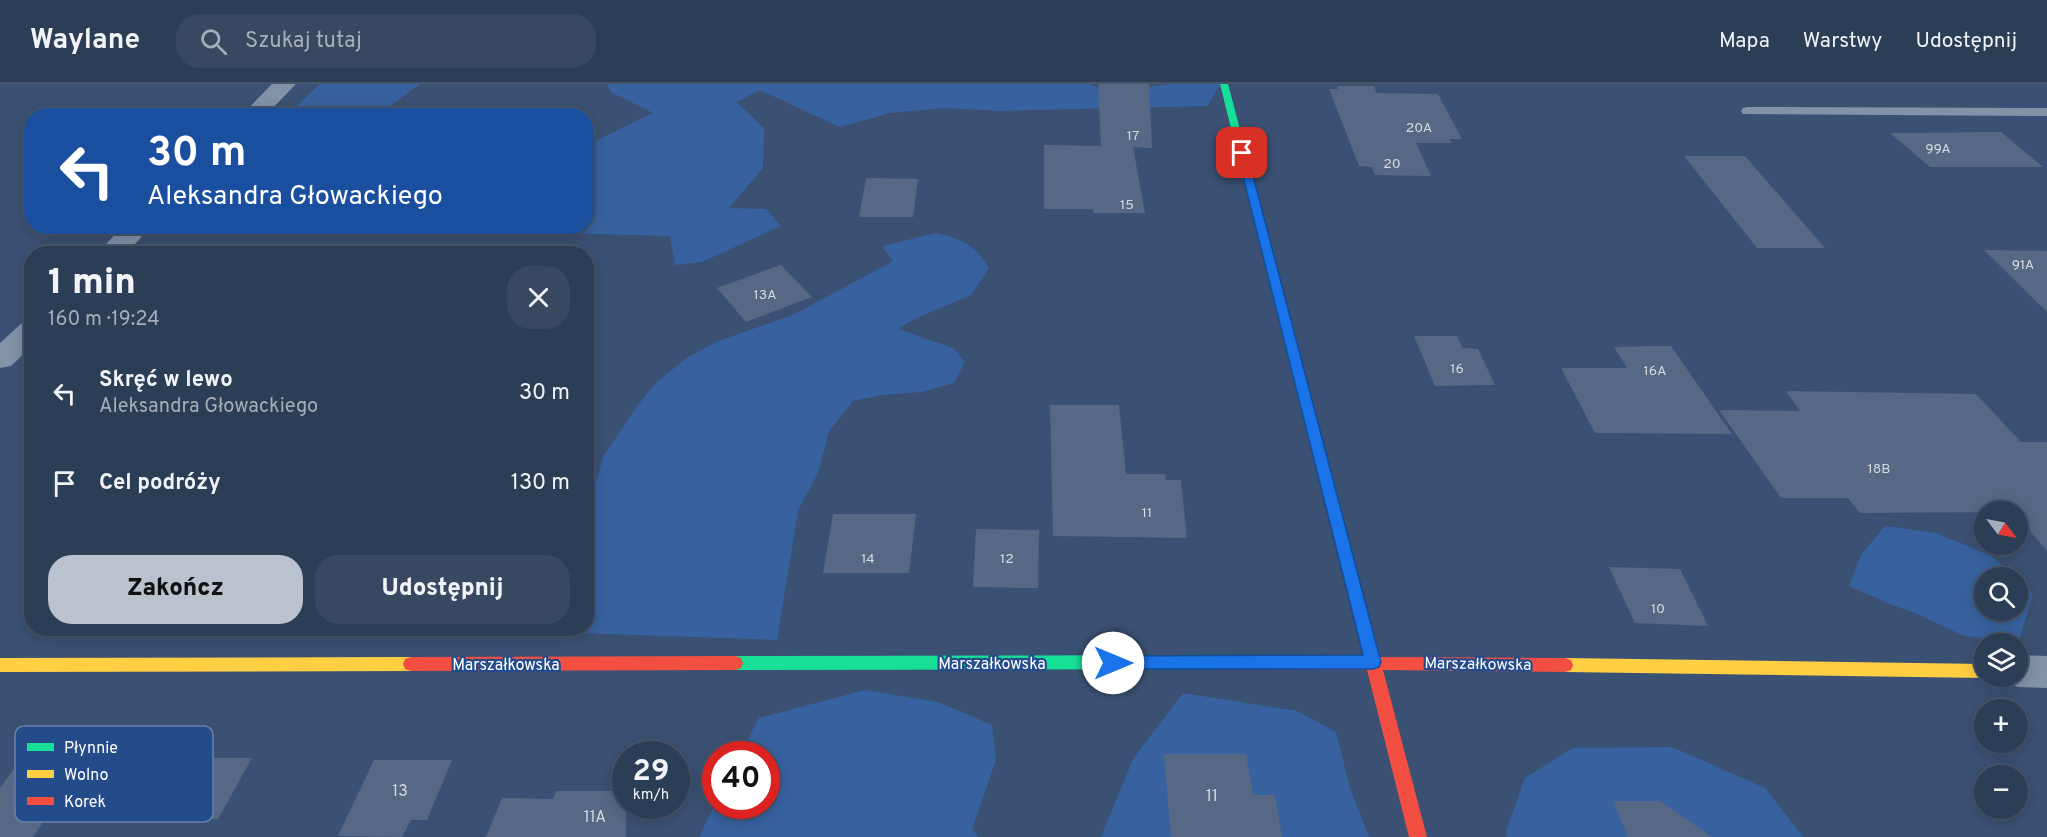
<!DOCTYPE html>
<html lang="pl">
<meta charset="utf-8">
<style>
:root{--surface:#2c3d56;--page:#384860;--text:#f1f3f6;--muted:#a6aeb9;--line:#48566c;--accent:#bac2ce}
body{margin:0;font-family:Overpass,sans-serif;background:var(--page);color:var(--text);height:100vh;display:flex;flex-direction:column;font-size:22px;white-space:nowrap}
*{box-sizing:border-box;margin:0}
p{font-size:20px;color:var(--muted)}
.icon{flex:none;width:33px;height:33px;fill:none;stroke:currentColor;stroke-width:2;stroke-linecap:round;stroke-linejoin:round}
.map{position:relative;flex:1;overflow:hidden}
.side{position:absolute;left:24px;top:162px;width:570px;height:390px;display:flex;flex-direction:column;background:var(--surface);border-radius:24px;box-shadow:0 3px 15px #0003,0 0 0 2px var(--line)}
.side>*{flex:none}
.hud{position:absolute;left:24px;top:24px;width:570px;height:126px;border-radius:24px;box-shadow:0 3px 15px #0003,0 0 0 2px var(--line);background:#1a4fa0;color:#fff;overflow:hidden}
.needle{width:39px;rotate:122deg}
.buttons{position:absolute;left:1974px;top:417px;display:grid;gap:12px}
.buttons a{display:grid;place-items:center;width:54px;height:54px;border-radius:50%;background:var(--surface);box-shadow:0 3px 15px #0003,0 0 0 2px var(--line);font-size:30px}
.speed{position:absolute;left:612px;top:657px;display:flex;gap:12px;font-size:30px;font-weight:700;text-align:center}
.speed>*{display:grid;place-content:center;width:78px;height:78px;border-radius:50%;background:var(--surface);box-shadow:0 3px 15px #0003,0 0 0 2px var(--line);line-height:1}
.speed small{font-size:15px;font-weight:400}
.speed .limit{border:9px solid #d22;background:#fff;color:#111}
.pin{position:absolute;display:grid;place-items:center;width:51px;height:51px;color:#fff;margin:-26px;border-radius:12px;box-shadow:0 3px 9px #0006}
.me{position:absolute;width:66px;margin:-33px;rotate:90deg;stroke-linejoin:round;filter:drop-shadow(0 0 4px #0008)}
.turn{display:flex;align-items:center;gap:21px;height:126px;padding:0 24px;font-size:27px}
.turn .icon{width:78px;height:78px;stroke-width:2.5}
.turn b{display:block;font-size:42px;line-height:51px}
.round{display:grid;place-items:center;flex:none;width:63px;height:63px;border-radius:24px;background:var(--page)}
.head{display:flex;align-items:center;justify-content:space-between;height:102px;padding:0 24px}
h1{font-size:36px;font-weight:800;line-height:45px}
.primary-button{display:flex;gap:12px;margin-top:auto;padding:12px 24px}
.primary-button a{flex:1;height:69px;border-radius:24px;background:var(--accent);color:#111;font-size:24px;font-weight:800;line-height:69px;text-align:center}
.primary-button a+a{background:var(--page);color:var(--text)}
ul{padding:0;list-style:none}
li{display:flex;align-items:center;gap:18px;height:90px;padding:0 24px}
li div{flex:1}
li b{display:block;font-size:22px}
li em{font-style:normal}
header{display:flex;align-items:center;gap:36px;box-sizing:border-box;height:84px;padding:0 30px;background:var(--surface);border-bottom:2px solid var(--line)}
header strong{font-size:28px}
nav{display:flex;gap:33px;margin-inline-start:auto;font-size:21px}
.search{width:420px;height:54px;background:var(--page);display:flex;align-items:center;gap:15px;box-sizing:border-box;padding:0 21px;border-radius:24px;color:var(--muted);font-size:22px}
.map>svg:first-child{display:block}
.green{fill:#38629f}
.building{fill:#566883}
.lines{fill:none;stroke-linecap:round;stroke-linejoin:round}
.lane{fill:#8292a7;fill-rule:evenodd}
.street{fill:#8292a7;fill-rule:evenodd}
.fast{fill:#16e098;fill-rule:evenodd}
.slow{fill:#ffcf43;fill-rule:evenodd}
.jam{fill:#f24e42;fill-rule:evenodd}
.route{fill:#1a73e8;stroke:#114b97;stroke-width:1.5}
.labels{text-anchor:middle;stroke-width:4.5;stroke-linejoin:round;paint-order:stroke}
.number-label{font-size:14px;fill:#d5d9e0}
.street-label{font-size:16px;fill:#fff;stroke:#244c8a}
.near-number-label{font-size:16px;fill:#d5d9e0}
.key{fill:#244c8a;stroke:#6682ad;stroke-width:1.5}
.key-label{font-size:16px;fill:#fff}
</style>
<header>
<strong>Waylane</strong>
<div class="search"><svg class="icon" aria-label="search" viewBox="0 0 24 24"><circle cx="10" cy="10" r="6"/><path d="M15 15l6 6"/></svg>Szukaj tutaj</div>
<nav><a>Mapa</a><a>Warstwy</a><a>Udostępnij</a></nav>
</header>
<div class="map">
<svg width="2047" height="753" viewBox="0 0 2047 753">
<rect width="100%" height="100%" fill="#3b5173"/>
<g class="green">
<path d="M320,0H420L378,31H287Z"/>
<path d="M607,0H1091L1108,9L1167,0H1221L1207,22L1000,27L943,24L890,29L840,43L760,6L736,18L764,44L763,84L729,124L766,125L781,142L702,178L675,181L670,152L337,143L586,142L587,61L653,29L611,8Z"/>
<path d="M936,149C963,155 974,161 989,184L971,211L912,236L898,245L953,264L965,278L954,299L921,308L882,311L853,317L829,347L818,389L798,426L777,556L553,548L554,545L586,544L587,432L603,373L638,321L658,297L687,274L716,258L795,230L893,177L882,162Z"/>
<path d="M1885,442L1936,449L1991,472L2015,493L1984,494V526H2018V496L2033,510L2018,560L1962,551L1913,528L1892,521L1849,502L1861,471Z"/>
<path d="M865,606L938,618L992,641L996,676L972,745L978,753H699L715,720L716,722H766V670H740L759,634Z"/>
<path d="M1183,609L1297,627L1336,648L1350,704L1369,753H1101L1133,675Z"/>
<path d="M1672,663L1765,704L1803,753H1507L1506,747L1525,694L1573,664Z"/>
</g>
<g class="building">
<path d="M1098,0H1149L1152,64L1133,63L1145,129H1094L1093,125H1044V61L1101,62Z"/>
<path d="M1337,2H1374L1377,9L1438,10L1462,55H1449L1452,59H1416L1431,92L1375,91L1372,83L1359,82L1329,5H1338Z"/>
<path d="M2001,48L2043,83H1930L1890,49Z"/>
<path d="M1684,72H1745L1825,164H1757Z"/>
<path d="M866,94L918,95L913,133H859Z"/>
<path d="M1984,166L2047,167V228Z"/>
<path d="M781,181L812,213L746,238L717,204Z"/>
<path d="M1414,252H1457L1463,264L1478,265L1495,301L1435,302Z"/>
<path d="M1652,262H1671L1732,350L1595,349L1561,284H1627L1614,263Z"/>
<path d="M1786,307L1976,310L2021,358H2047V467L2018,433V428L1860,429L1848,414H1781L1719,326L1800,327Z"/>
<path d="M1050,321H1119L1126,390H1165L1166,396H1181L1187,454L1053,452Z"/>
<path d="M833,430H916L909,489H823Z"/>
<path d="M976,445L1039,446L1038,504L973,503Z"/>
<path d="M1609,483L1680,485L1708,542L1635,539Z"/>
<path d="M1164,670H1246L1253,711H1275L1282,753H1171Z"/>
<path d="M180,674H252L218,735L144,734Z"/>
<path d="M21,675L102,676L60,739L43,738L33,753H0V704Z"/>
<path d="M374,676H452L427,736H411L402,753L338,752Z"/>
<path d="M556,707H626V753H486L502,714L553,715Z"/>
<path d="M1613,717H1660L1712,753H1628Z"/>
</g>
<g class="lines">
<path class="lane" d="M1747,23L2047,24V32L1743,30L1741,27L1743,24Z"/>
<g class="street">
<path d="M272,0H296L265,32H241Z"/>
<path d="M123,142H151L126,170H97Z"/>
<path d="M32,236V262L11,282L0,284V259L22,239Z"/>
<path d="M2018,571L2047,572V604L2018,603L2004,598L2001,592H2018Z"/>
</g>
<g class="fast">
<path d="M1220,0H1228L1339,419L1337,423H1327L1325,419Z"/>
<path d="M1226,571L1232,573L1234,578L1232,583L1226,585L735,586L729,584L727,579L729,574L735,572Z"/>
</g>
<g class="slow">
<path d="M411,573L417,575L419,580L417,585L411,587L0,588V574Z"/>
<path d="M1565,574L1984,580V592H1987L1984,594L1565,588L1559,586L1557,581L1559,576Z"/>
</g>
<g class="jam">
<path d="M1332,414L1337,415L1339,419L1380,573L1565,574L1571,576L1573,581L1571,586L1565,588L1383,586L1427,753H1409L1367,586L1226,585L1220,583L1218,578L1220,573L1226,571L1364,573L1325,419L1327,415Z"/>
<path d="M735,572L741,574L743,579L741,584L735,586L411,587L405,585L403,580L405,575L411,573Z"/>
</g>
</g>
<path class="route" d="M1238,67L1247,69L1381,578L1379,583L1373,585H1113L1107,583L1105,579L1107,574L1113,572L1363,571L1237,69Z"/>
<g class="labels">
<g class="number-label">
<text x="1419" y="48">20A</text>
<text x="1133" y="56">17</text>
<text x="1938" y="69">99A</text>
<text x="1392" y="84">20</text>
<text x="1127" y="125">15</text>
<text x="2023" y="185">91A</text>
<text x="765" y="215">13A</text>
<text x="1457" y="289">16</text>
<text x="1655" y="291">16A</text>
<text x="1879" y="389">18B</text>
<text x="1147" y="433">11</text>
<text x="868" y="479">14</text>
<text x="1007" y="479">12</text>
<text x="1658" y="529">10</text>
</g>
<g class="street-label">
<text x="992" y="585">Marszałkowska</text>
<text transform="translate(1478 579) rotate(1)" y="6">Marszałkowska</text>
<text x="506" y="586">Marszałkowska</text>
</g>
<g class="near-number-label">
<text x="400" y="712">13</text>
<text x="1212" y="717">11</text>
<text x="595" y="738">11A</text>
</g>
</g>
<rect x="15" y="642" width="198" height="96" rx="9" class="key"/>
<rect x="27" y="659" width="27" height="8" fill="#16e098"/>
<rect x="27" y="686" width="27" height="8" fill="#ffcf43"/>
<rect x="27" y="713" width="27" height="8" fill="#f24e42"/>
<g class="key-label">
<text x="64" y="669">Płynnie</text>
<text x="64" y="696">Wolno</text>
<text x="64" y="723">Korek</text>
</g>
</svg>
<div class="buttons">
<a><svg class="needle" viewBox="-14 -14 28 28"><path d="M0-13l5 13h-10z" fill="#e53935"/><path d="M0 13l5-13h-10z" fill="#a6aeb9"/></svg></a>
<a><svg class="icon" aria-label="search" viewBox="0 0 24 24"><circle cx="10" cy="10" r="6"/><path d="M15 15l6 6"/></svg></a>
<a><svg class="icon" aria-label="layers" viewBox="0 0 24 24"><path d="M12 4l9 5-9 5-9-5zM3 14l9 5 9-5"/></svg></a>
<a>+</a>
<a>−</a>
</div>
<div class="speed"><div>29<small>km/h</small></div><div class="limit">40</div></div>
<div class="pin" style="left:1242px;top:69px;background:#d93025"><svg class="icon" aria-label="arrive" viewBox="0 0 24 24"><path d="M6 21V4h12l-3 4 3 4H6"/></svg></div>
<svg class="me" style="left:1113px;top:579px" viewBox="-20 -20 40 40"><circle r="19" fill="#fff"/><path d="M0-13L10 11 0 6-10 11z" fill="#1a73e8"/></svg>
<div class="hud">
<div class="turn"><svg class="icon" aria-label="left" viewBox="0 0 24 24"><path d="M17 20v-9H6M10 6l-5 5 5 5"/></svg><div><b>30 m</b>Aleksandra Głowackiego</div></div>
</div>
<section class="side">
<div class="head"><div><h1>1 min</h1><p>160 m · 19:24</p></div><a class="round"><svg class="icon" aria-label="close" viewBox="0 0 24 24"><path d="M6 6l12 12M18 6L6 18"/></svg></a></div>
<ul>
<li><svg class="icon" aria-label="left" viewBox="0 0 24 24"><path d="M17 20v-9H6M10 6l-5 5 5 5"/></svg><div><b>Skręć w lewo</b><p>Aleksandra Głowackiego</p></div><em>30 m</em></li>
<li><svg class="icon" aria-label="arrive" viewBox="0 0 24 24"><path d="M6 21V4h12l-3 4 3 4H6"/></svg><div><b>Cel podróży</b></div><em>130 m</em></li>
</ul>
<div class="primary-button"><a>Zakończ</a><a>Udostępnij</a></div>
</section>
</div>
